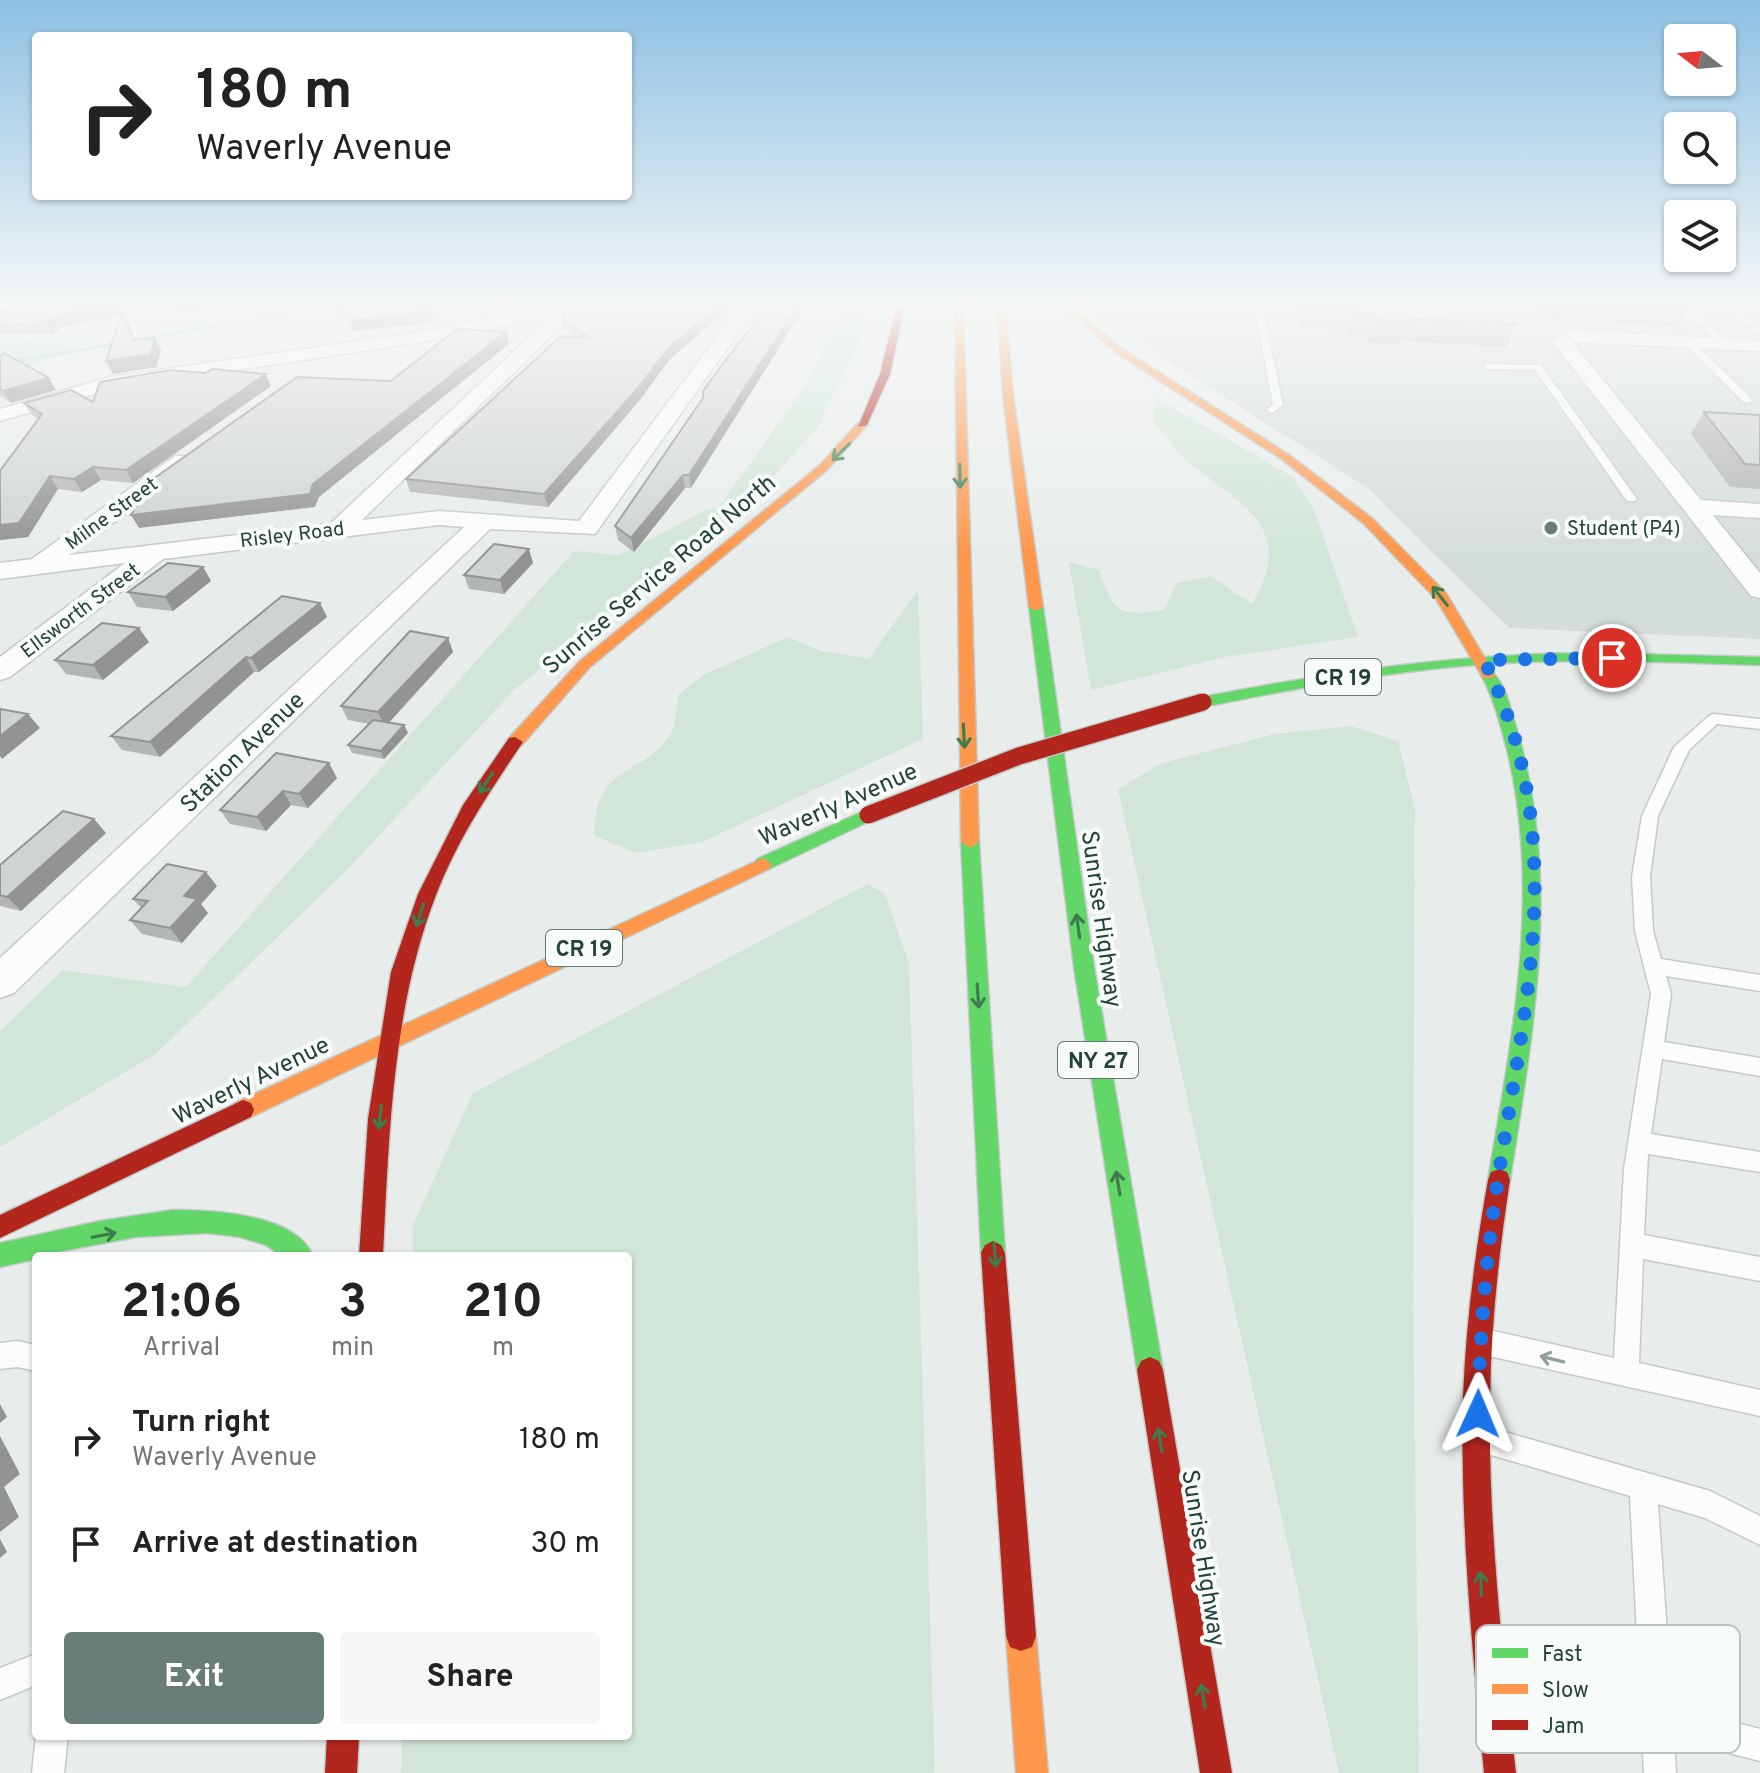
<!DOCTYPE html>
<style>
:root{--surface:#fff;--page:#f6f6f6;--text:#222;--muted:#767676;--accent:#697e78}
body{margin:0;font-family:Overpass,sans-serif;background:var(--page);color:var(--text);height:100vh;display:flex;flex-direction:column;font-size:30px;white-space:nowrap}
*{box-sizing:border-box;margin:0}
p{font-size:26px;color:var(--muted)}
.icon{flex:none;width:44px;height:44px;fill:none;stroke:currentColor;stroke-width:2;stroke-linecap:round;stroke-linejoin:round}
.map{position:relative;flex:1;overflow:hidden}
.drawer{position:absolute;left:32px;top:1252px;width:600px;height:488px;display:flex;flex-direction:column;background:var(--surface);border-radius:8px;box-shadow:0 2px 6px #0004}
.drawer>*{flex:none}
.hud{position:absolute;left:32px;top:32px;width:600px;height:168px;border-radius:8px;box-shadow:0 2px 6px #0004;background:#fff;color:var(--text);overflow:hidden}
.needle{width:52px;rotate:286deg}
.tools{position:absolute;left:1664px;top:24px;display:grid;gap:16px}
.tools a{display:grid;place-items:center;width:72px;height:72px;border-radius:8px;background:var(--surface);box-shadow:0 2px 6px #0004;font-size:40px}
.pin{position:absolute;display:grid;place-items:center;width:68px;height:68px;color:#fff;margin:-34px;border:4px solid #fff;border-radius:50%;box-shadow:0 2px 8px #0007}
.me{position:absolute;width:88px;margin:-44px;rotate:1deg;stroke-linejoin:round;filter:drop-shadow(0 0 6px #0008)}
.turn{display:flex;align-items:center;gap:28px;height:168px;padding:0 32px;font-size:36px}
.turn .icon{width:104px;height:104px;stroke-width:2.5}
.turn b{display:block;font-size:56px;line-height:68px}
.eta{display:flex;justify-content:space-evenly;align-items:center;height:136px;text-align:center}
.eta b{font-size:48px;font-weight:700;line-height:56px}
.cta{display:flex;gap:16px;margin-top:auto;padding:16px 32px}
.cta a{flex:1;height:92px;border-radius:8px;background:var(--accent);color:#fff;font-size:32px;font-weight:700;line-height:92px;text-align:center}
.cta a+a{background:var(--page);color:var(--text)}
ul{padding:0;list-style:none}
li{display:flex;align-items:center;gap:24px;height:104px;padding:0 32px}
li div{flex:1}
li b{display:block;font-size:30px}
li em{font-style:normal}
.map>svg:first-child{display:block}
.built{fill:#d6dedb}
.green{fill:#d1e6d8}
.lines{fill:none;stroke-linecap:round;stroke-linejoin:round}
.stream{fill:#a9d4db;fill-rule:evenodd}
.lane-casing{stroke:#c5cac8;stroke-width:3}
.street-casing{stroke:#c5cac8;stroke-width:3}
.fast-casing{stroke:#c3cbc8;stroke-width:3}
.slow-casing{stroke:#c3cbc8;stroke-width:3}
.jam-casing{stroke:#c3cbc8;stroke-width:3}
.lane{fill:#fcfcfc;fill-rule:evenodd}
.street{fill:#fcfcfc;fill-rule:evenodd}
.fast{fill:#63d668;fill-rule:evenodd}
.slow{fill:#ff974d;fill-rule:evenodd}
.jam{fill:#b3261e;fill-rule:evenodd}
.jam-bridge-casing{stroke:#c3ccc9;stroke-width:20;stroke-linecap:butt}
.jam-bridge{stroke:#b3261e;stroke-width:17}
.wall{fill:#b2b6b5}
.shaded-wall{fill:#919493}
.building{fill:#cfd4d2;stroke:#919493;stroke-width:2}
.oneway{stroke:#3d7d4c}
.oneway2{stroke:#909f9b}
.route{stroke:#1a73e8;stroke-width:14;stroke-dasharray:0 25.2}
.poi-dot{fill:#697e78;stroke:#f7fbf9;stroke-width:3}
.labels{text-anchor:middle;stroke-width:8;stroke-linejoin:round;paint-order:stroke}
.far-street-label{font-size:20px;fill:#24423a;stroke:#f7fbf9}
.far-poi-label{font-size:20px;fill:#24423a;stroke:#f7fbf9;text-anchor:start}
.shield{fill:#f7fbf9;stroke:#637a73;stroke-width:2}
.shield-label{font-size:22px;font-weight:bold;fill:#24423a}
.street-label{font-size:24px;fill:#24423a;stroke:#f7fbf9}
.key{fill:#f7fbf9;stroke:#b8c4c0;stroke-width:2}
.key-label{font-size:22px;fill:#24423a}
</style>
<div class="map">
<svg width="1760" height="1773" viewBox="0 0 1760 1773">
<rect width="100%" height="100%" fill="#e8edeb"/>
<path class="built" d="M1081,305H1760V639L1509,628L1369,489Z"/>
<g class="green">
<path d="M845,305H873L866,330L817,428L758,494L514,690L348,869L157,1053L0,1147V1031L63,970L186,987L574,551L619,555L706,510L719,507L808,382Z"/>
<path d="M45,337L97,338L56,357L0,375V344Z"/>
<path d="M1156,398L1293,477L1313,507L1358,637L1225,657L1091,690L1069,562L1099,570C1114,613 1118,617 1164,610L1177,583L1211,576L1252,604C1307,512 1213,498 1170,442C1166,436 1158,429 1155,422C1153,416 1156,404 1156,398Z"/>
<path d="M918,590L923,739L702,842L635,853L595,836C592,766 639,777 669,737C676,727 676,706 679,694L705,674L788,637L824,652L869,658Z"/>
<path d="M1351,726L1398,741L1415,810L1413,1284L1419,1773H1339L1118,790L1159,764L1274,734Z"/>
<path d="M868,884L885,894L909,963L935,1773H401L402,1736H628V1256H413V1225L473,1093Z"/>
</g>
<g class="lines">
<path class="stream" d="M334,305H344L0,366V362Z"/>
<g class="lane-casing">
<g id="lane">
<path d="M1254,305H1262L1283,405L1272,413L1267,410L1273,404Z"/>
<path d="M1679,305H1688L1728,342V346H1722Z"/>
<path d="M1725,305H1734L1760,327V334Z"/>
<path d="M1685,340H1691L1751,398V402H1743L1685,344Z"/>
<path d="M1485,364L1541,365L1637,499L1635,501H1627L1535,370L1488,369L1485,368Z"/>
<path d="M1714,714L1760,719V729L1717,724L1689,750L1658,816L1650,877L1653,931L1661,959L1760,975V991L1666,976L1671,994L1664,1042L1760,1058V1076L1662,1059L1651,1134L1760,1152V1172L1648,1154L1644,1235L1760,1257V1281L1643,1259L1639,1363L1760,1390V1416L1489,1356L1480,1352L1476,1343L1480,1334L1489,1330L1614,1358L1624,1169L1651,994L1635,931L1632,877L1642,816L1674,747L1709,716Z"/>
<path d="M17,1341L36,1345V1371L17,1367L0,1369V1343Z"/>
<path d="M1488,1427L1710,1491L1760,1516V1545L1705,1518L1658,1504L1672,1706L1760,1729V1761L1674,1739L1676,1773H1644L1630,1496L1478,1451L1474,1441L1478,1431Z"/>
<path d="M36,1654V1685L0,1700V1668Z"/>
<path d="M36,1736H68L64,1773H32Z"/>
</g>
</g>
<g class="street-casing">
<g id="street">
<path d="M4,305H26L0,318V307Z"/>
<path d="M558,305H592L577,311L362,520L439,511L579,521L741,305H758L595,534L490,529L14,993L0,998V958L464,527L439,525L163,559L10,677L0,680V657L125,563L0,579V563L32,559L175,456H191L194,461L191,466L69,555L330,524L552,316L421,342L112,389L0,421V409L110,377L421,332Z"/>
<path d="M1571,330L1760,341V351L1572,342L1701,500L1760,504V518L1713,515L1760,573V598L1751,596L1552,341Z"/>
</g>
</g>
<g class="fast-casing">
<g id="fast">
<path d="M1036,603L1043,607L1094,967L1163,1370L1159,1379L1150,1383L1141,1379L1137,1370L1074,967L1029,607Z"/>
<path d="M1589,653L1760,657V665C1669,662 1577,658 1486,664C1391,671 1296,688 1203,707L1196,702L1203,697C1331,672 1458,654 1589,653Z"/>
<path d="M1488,671C1504,676 1510,708 1515,723C1562,877 1534,1025 1510,1180L1507,1188L1499,1191L1491,1188L1488,1180C1512,1037 1542,893 1507,750C1500,724 1494,698 1481,675Z"/>
<path d="M868,809L874,811L876,815L874,819L769,869H757L754,864L757,859Z"/>
<path d="M970,836L979,842L1005,1253L1001,1261L993,1265L985,1261L981,1253L961,842Z"/>
<path d="M172,1210C211,1210 295,1213 313,1256H282L266,1245L240,1237L207,1233L136,1237L36,1256V1259L0,1267V1243L100,1221Z"/>
</g>
</g>
<g class="slow-casing">
<g id="slow">
<path d="M955,305H963L979,842L970,848L961,842Z"/>
<path d="M997,305H1005L1013,395L1043,607L1036,611L1029,607L1003,395Z"/>
<path d="M1061,305H1070L1124,350L1288,454L1372,518L1446,593L1495,675L1493,678H1483L1436,599L1363,523L1280,458L1118,354Z"/>
<path d="M858,423L867,425L828,469L590,667L521,746H509L507,742L509,738L580,661L820,465Z"/>
<path d="M763,858L772,864L769,869L251,1117L243,1120L235,1117L232,1110L235,1103Z"/>
<path d="M1021,1621L1032,1625L1036,1636L1048,1773H1016L1006,1636L1010,1625Z"/>
</g>
</g>
<g class="jam-casing">
<g id="jam">
<path d="M897,305H905L890,374L867,425L858,427L880,374Z"/>
<path d="M515,737L523,742C490,791 457,840 436,895C392,1009 389,1135 383,1256H359L368,1119L391,972L418,894L463,805L509,738Z"/>
<path d="M243,1100L251,1103L254,1110L251,1117L0,1238V1215Z"/>
<path d="M1499,1169L1507,1172L1510,1180C1499,1252 1491,1325 1490,1398C1488,1523 1502,1648 1516,1773H1484C1472,1648 1460,1523 1463,1397C1466,1324 1475,1252 1488,1180L1491,1172Z"/>
<path d="M993,1241L1001,1245L1005,1253L1036,1636L1032,1647L1021,1651L1010,1647L1006,1636L981,1253L985,1245Z"/>
<path d="M1150,1357L1159,1361L1163,1370L1232,1773H1200L1137,1370L1141,1361Z"/>
<path d="M327,1736H359L357,1773H325Z"/>
</g>
</g>
<use href="#lane" class="lane"/>
<use href="#street" class="street"/>
<use href="#fast" class="fast"/>
<use href="#slow" class="slow"/>
<use href="#jam" class="jam"/>
<g class="jam-bridge-casing">
<path id="jam-bridge" d="M868,815L1019,756L1203,702"/>
</g>
<use href="#jam-bridge" class="jam-bridge"/>
</g>
<g class="wall">
<path d="M82,305H121L135,340L155,338L161,350L156,367L113,374L122,315L60,327L53,334H0V309L66,307Z"/>
<path d="M335,305H425L434,322L354,331Z"/>
<path d="M574,305L732,306L670,359L639,401L548,507L410,492L406,479L576,337L564,328L561,317Z"/>
<path d="M1293,305H1502L1516,324L1506,347L1401,341L1400,344L1370,343L1367,337L1348,336L1346,330L1300,327Z"/>
<path d="M1530,305H1683L1687,309L1677,327L1541,318Z"/>
<path d="M0,357L56,390L11,403L0,396Z"/>
<path d="M721,366L691,488H685L634,552L618,540L615,526L703,398Z"/>
<path d="M271,386L133,483L101,480L82,492L58,489L28,537L0,540V471L38,419L32,415L24,403L93,402Z"/>
<path d="M1704,412L1760,415V489L1730,487L1691,434Z"/>
<path d="M533,563L504,594L469,589L464,575Z"/>
<path d="M203,567L211,581L173,611L137,607L128,592Z"/>
<path d="M282,596L327,617L259,672H254L160,757L122,750L111,736Z"/>
<path d="M448,638L453,652L388,723L404,725L408,733L384,759L352,753L348,745L369,724L348,720L341,706Z"/>
<path d="M149,642L103,680L66,674L55,660Z"/>
<path d="M276,753L337,778L308,808L291,805L266,831L230,824L220,810Z"/>
<path d="M106,833L21,911L0,906V865Z"/>
<path d="M217,886L201,904L208,913L182,943L142,934L130,920L141,908L133,899Z"/>
</g>
<g class="shaded-wall">
<path d="M113,305H121L140,352L123,315L60,327L53,334L47,323L54,316Z"/>
<path d="M177,305H222L181,313Z"/>
<path d="M719,305L732,306L670,359L639,401L548,507L544,494L669,348Z"/>
<path d="M798,305H806L691,488L689,475Z"/>
<path d="M431,311L434,322L354,331L350,320Z"/>
<path d="M506,332L509,344L319,497L315,507L139,528L131,515L313,484Z"/>
<path d="M155,338L161,350L156,367L113,374L106,361Z"/>
<path d="M266,374L271,386L133,483L126,470Z"/>
<path d="M49,378L56,390L11,403L3,391Z"/>
<path d="M93,467L101,480L82,492L74,479Z"/>
<path d="M683,475L685,488L634,552L631,538Z"/>
<path d="M50,476L58,489L28,537L0,540V525Z"/>
<path d="M529,549L533,563L504,594L500,580Z"/>
<path d="M203,567L211,581L173,611L165,597Z"/>
<path d="M320,603L327,617L259,672L251,658Z"/>
<path d="M139,628L149,642L103,680L93,665Z"/>
<path d="M448,638L453,652L385,727L378,712Z"/>
<path d="M246,657L254,672L160,757L150,742Z"/>
<path d="M28,714L40,728L2,759L0,756V736Z"/>
<path d="M404,725L408,733L384,759L381,751Z"/>
<path d="M329,763L337,778L308,808L299,794Z"/>
<path d="M283,791L291,805L266,831L257,817Z"/>
<path d="M94,819L106,833L21,911L7,897Z"/>
<path d="M206,872L217,886L201,904L208,913L182,943L170,928L184,896Z"/>
<path d="M0,1404L7,1417L0,1423Z"/>
<path d="M0,1436L20,1474L4,1487L19,1517L0,1532Z"/>
<path d="M0,1539L7,1552L0,1558Z"/>
</g>
<g class="building">
<path d="M82,305H113L54,316L47,323L0,324V309L66,307Z"/>
<path d="M339,305H425L431,311L350,320Z"/>
<path d="M574,305H719L669,348L637,389L544,494L406,479L561,336L589,338L561,317Z"/>
<path d="M769,305H798L689,475H683L631,538L615,526L703,398V391L721,366Z"/>
<path d="M1309,305H1502L1516,324L1406,318L1408,322L1377,320L1375,315L1356,314L1353,307Z"/>
<path d="M1628,305H1683L1687,309Z"/>
<path d="M122,312L134,340L155,338L150,355L106,361Z"/>
<path d="M457,329L506,332L313,484L310,494L131,515L149,482L297,377L391,381Z"/>
<path d="M4,353L49,378L3,391L0,389V357Z"/>
<path d="M212,369L266,374L126,470L93,467L74,479L50,476L19,523L0,525V471L42,414L24,403L71,390L93,402L100,382L170,370L205,373Z"/>
<path d="M1704,412L1760,415V465L1745,464Z"/>
<path d="M494,544L529,549L500,580L464,575Z"/>
<path d="M168,563L203,567L165,597L128,592Z"/>
<path d="M282,596L320,603L251,658L246,657L150,742L111,736Z"/>
<path d="M102,623L139,628L93,665L55,660Z"/>
<path d="M410,631L448,638L378,712L341,706Z"/>
<path d="M0,709L28,714L0,736Z"/>
<path d="M373,720L404,725L381,751L348,745Z"/>
<path d="M276,753L329,763L299,794L283,791L257,817L220,810Z"/>
<path d="M63,811L94,819L7,897L0,895V865Z"/>
<path d="M167,864L206,872L184,896L197,899L170,928L130,920L148,901L133,899Z"/>
</g>
<defs><path id="oneway-shaft" d="M-6 0H5M1.5-3L5.5 0L1.5 3" fill="none" stroke-width="1.6" stroke-linecap="round" stroke-linejoin="round" transform="scale(2)"/></defs>
<g class="oneway">
<use href="#oneway-shaft" transform="translate(841 452) rotate(136)"/>
<use href="#oneway-shaft" transform="translate(960 476) rotate(89)"/>
<use href="#oneway-shaft" transform="translate(1440 596) rotate(-128)"/>
<use href="#oneway-shaft" transform="translate(964 736) rotate(87)"/>
<use href="#oneway-shaft" transform="translate(486 783) rotate(123)"/>
<use href="#oneway-shaft" transform="translate(420 915) rotate(108)"/>
<use href="#oneway-shaft" transform="translate(1078 926) rotate(-98)"/>
<use href="#oneway-shaft" transform="translate(978 996) rotate(86)"/>
<use href="#oneway-shaft" transform="translate(380 1117) rotate(96)"/>
<use href="#oneway-shaft" transform="translate(1118 1183) rotate(-99)"/>
<use href="#oneway-shaft" transform="translate(104 1235) rotate(-11)"/>
<use href="#oneway-shaft" transform="translate(995 1255) rotate(86)"/>
<use href="#oneway-shaft" transform="translate(1160 1440) rotate(-99)"/>
<use href="#oneway-shaft" transform="translate(1481 1584) rotate(-92)"/>
<use href="#oneway-shaft" transform="translate(1203 1696) rotate(-100)"/>
</g>
<use class="oneway2" href="#oneway-shaft" transform="translate(1552 1359) rotate(-166)"/>
<linearGradient id="sky" x2="0" y2="1"><stop stop-color="#8fc1e3"/><stop offset="0.55" stop-color="#f5f7f6"/><stop offset="1" stop-color="#f5f7f6" stop-opacity="0"/></linearGradient>
<rect width="1760" height="553" fill="url(#sky)"/>
<g class="lines">
<path class="route" d="M1478,1414C1480,1324 1488,1236 1503,1148C1531,977 1565,823 1484,660L1612,658"/>
</g>
<circle class="poi-dot" cx="1551" cy="528" r="8"/>
<g class="labels">
<g class="far-street-label">
<text transform="translate(111 513) rotate(-36)" y="7">Milne Street</text>
<text transform="translate(292 534) rotate(-7)" y="7">Risley Road</text>
<text transform="translate(80 610) rotate(-37)" y="7">Ellsworth Street</text>
</g>
<g class="far-poi-label">
<text x="1567" y="535">Student (P4)</text>
</g>
<g class="shield">
<rect x="1305" y="659" width="76" height="36" rx="6"/>
<rect x="546" y="930" width="76" height="36" rx="6"/>
<rect x="1058" y="1042" width="80" height="36" rx="6"/>
</g>
<g class="shield-label">
<text x="1343" y="685">CR 19</text>
<text x="584" y="956">CR 19</text>
<text x="1098" y="1068">NY 27</text>
</g>
<g class="street-label">
<text transform="translate(659 574) rotate(-40)" y="8">Sunrise Service Road North</text>
<text transform="translate(242 752) rotate(-44)" y="8">Station Avenue</text>
<text transform="translate(838 804) rotate(-24)" y="8">Waverly Avenue</text>
<text transform="translate(1102 919) rotate(82)" y="8">Sunrise Highway</text>
<text transform="translate(251 1080) rotate(-26)" y="8">Waverly Avenue</text>
<text transform="translate(1204 1558) rotate(81)" y="8">Sunrise Highway</text>
</g>
</g>
<rect x="1476" y="1625" width="264" height="128" rx="12" class="key"/>
<rect x="1492" y="1648" width="36" height="10" fill="#63d668"/>
<rect x="1492" y="1684" width="36" height="10" fill="#ff974d"/>
<rect x="1492" y="1720" width="36" height="10" fill="#b3261e"/>
<g class="key-label">
<text x="1542" y="1661">Fast</text>
<text x="1542" y="1697">Slow</text>
<text x="1542" y="1733">Jam</text>
</g>
</svg>
<div class="tools">
<a><svg class="needle" viewBox="-14 -14 28 28"><path d="M0-13l5 13h-10z" fill="#e53935"/><path d="M0 13l5-13h-10z" fill="#767676"/></svg></a>
<a><svg class="icon" aria-label="search" viewBox="0 0 24 24"><circle cx="10" cy="10" r="6"/><path d="M15 15l6 6"/></svg></a>
<a><svg class="icon" aria-label="layers" viewBox="0 0 24 24"><path d="M12 4l9 5-9 5-9-5zM3 14l9 5 9-5"/></svg></a>
</div>
<div class="pin" style="left:1612px;top:658px;background:#d93025"><svg class="icon" aria-label="arrive" viewBox="0 0 24 24"><path d="M6 21V4h12l-3 4 3 4H6"/></svg></div>
<svg class="me" style="left:1478px;top:1414px" viewBox="-20 -20 40 40"><path d="M0-17L14 15 0 8-14 15z" fill="#1a73e8" stroke="#fff" stroke-width="4"/></svg>
<div class="hud">
<div class="turn"><svg class="icon" aria-label="right" viewBox="0 0 24 24"><path d="M7 20v-9h11M14 6l5 5-5 5"/></svg><div><b>180 m</b>Waverly Avenue</div></div>
</div>
<section class="drawer">
<div class="eta">
<div><b>21:06</b><p>Arrival</p></div>
<div><b>3</b><p>min</p></div>
<div><b>210</b><p>m</p></div>
</div>
<ul>
<li><svg class="icon" aria-label="right" viewBox="0 0 24 24"><path d="M7 20v-9h11M14 6l5 5-5 5"/></svg><div><b>Turn right</b><p>Waverly Avenue</p></div><em>180 m</em></li>
<li><svg class="icon" aria-label="arrive" viewBox="0 0 24 24"><path d="M6 21V4h12l-3 4 3 4H6"/></svg><div><b>Arrive at destination</b></div><em>30 m</em></li>
</ul>
<div class="cta"><a>Exit</a><a>Share</a></div>
</section>
</div>
